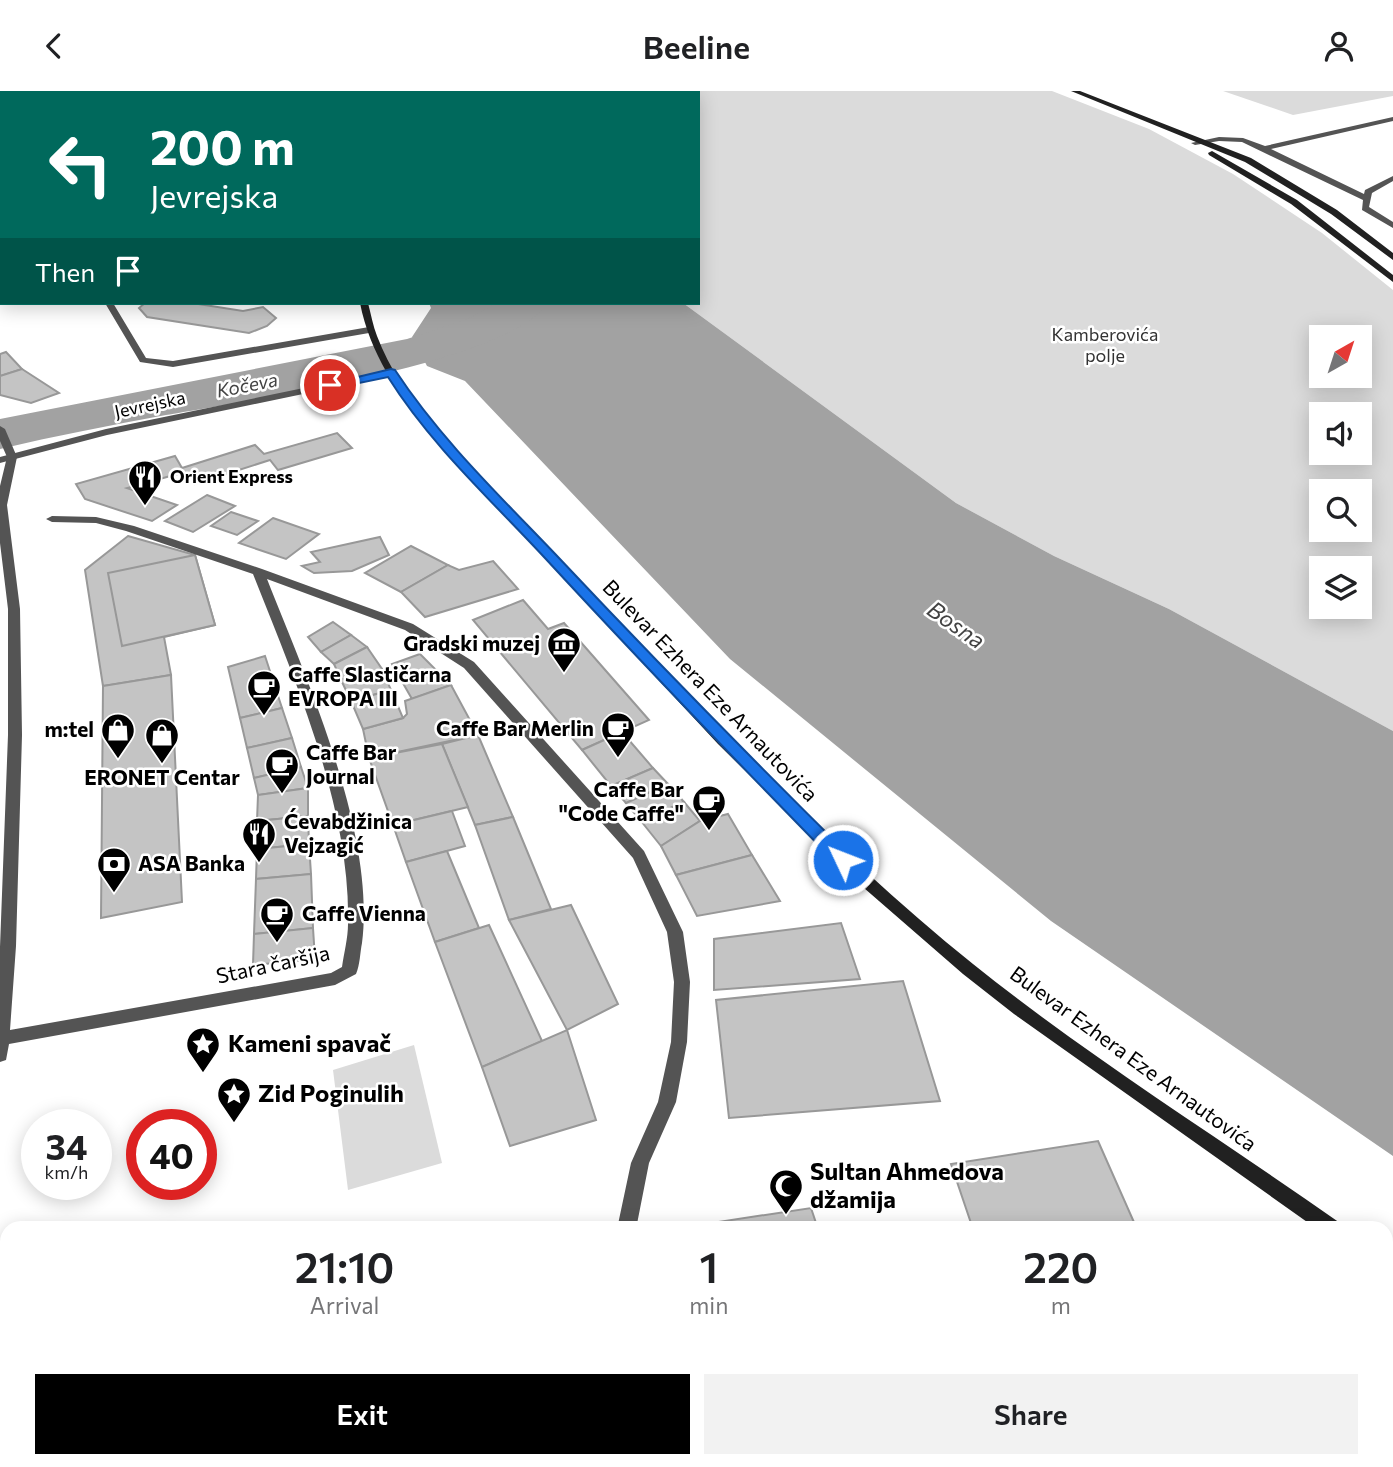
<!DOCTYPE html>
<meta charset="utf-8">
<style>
:root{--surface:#fff;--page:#f2f2f2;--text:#202124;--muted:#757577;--accent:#000}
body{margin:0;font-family:Commissioner,sans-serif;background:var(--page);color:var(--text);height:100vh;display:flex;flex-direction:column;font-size:26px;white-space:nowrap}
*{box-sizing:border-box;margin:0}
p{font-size:23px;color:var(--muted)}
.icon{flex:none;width:38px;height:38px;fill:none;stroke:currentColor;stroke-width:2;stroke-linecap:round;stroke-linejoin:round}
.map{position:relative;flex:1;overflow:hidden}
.panel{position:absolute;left:0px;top:1130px;width:1393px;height:247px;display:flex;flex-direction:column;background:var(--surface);border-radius:21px 21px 0 0;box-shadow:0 4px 18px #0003}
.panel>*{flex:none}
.banner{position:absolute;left:0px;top:0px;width:700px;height:214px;box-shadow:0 4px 18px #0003;background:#00695c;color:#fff;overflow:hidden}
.needle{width:46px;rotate:39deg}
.buttons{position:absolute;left:1309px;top:234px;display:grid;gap:14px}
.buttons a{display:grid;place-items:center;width:63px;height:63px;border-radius:0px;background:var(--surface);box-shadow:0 4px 18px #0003;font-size:35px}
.speed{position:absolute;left:21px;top:1018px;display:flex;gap:14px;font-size:35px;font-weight:700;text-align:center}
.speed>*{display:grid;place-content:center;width:91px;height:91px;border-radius:50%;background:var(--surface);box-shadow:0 4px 18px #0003;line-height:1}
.speed small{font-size:18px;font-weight:400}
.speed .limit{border:10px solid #d22;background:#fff;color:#111}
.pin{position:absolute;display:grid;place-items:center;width:60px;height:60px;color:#fff;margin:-30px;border:4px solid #fff;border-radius:50%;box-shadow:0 2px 7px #0007}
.me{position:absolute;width:77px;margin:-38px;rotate:313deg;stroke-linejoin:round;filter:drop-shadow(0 0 5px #0008)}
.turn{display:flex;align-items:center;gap:24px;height:147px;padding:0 35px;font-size:32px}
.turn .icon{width:91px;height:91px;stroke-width:2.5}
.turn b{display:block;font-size:49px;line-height:60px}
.then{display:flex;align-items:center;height:66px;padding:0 35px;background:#0003;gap:14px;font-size:26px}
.eta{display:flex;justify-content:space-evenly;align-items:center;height:119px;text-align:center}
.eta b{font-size:42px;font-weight:600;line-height:49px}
.primary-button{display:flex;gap:14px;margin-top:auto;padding:14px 35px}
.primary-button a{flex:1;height:80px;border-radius:0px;background:var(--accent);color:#fff;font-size:28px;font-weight:600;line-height:80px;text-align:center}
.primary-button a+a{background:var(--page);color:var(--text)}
header{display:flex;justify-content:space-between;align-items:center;height:91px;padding:0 35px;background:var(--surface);font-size:32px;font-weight:600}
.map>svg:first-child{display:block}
.green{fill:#dbdbdb;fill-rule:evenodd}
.water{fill:#a2a2a2}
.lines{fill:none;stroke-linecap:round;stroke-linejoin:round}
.river{fill:#a2a2a2;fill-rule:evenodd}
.building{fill:#c4c4c4;stroke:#989898;stroke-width:2}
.lane{fill:#545454;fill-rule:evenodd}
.street{fill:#545454;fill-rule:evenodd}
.secondary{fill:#212121;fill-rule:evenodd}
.route{fill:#1a73e8;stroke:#114b97;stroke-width:2}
.labels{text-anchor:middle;stroke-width:5;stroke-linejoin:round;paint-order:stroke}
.far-park-label{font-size:18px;fill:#323232;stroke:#fff}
.far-street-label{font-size:18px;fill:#000;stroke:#fff}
.far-poi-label{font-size:18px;font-weight:bold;fill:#000;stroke:#fff;text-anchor:start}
.far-water-label{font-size:19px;font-style:italic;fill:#434343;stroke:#fff}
.poi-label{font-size:21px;font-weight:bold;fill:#000;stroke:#fff;text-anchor:start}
.street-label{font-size:21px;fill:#000;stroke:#fff}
.water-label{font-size:23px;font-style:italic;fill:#434343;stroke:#fff}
.near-poi-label{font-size:24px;font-weight:bold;fill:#000;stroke:#fff;text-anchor:start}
</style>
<header><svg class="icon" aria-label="back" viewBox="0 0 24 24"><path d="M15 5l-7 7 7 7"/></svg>Beeline<svg class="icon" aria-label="person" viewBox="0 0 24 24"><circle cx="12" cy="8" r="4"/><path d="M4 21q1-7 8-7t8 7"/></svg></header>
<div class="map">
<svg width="1393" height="1376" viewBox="0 0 1393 1376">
<rect width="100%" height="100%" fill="#fff"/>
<g class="green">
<path d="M669,0H1052L1149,38L1233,83L1322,142L1393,199V640L1169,518L1054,465L956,412L683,212H698V2H666ZM1321,247H1360V285H1321ZM1321,324H1360V362H1321ZM1321,401H1360V439H1321ZM1321,478H1360V516H1321Z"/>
<path d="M1223,0H1393V5L1293,24Z"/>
<path d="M414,954L442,1072L348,1099L333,979Z"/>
<path d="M1393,1333V1376H1324L1334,1370H1386V1337Z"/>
</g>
<path class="water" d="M429,212H683L956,412L1054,465L1169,518L1393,640V1065L1051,830L730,568L465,290L427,275L412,246L431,217Z"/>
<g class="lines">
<path class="river" d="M497,212H548C506,273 245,310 166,324C111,334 55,345 0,358V328L407,248L468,228Z"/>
</g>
<g class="building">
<path d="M298,0H393L296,2Z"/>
<path d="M145,212H192L243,220L263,216L276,227L267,235L249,242L147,226L139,217Z"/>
<path d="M6,261L22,278L0,285V263Z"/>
<path d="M22,278L59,302L31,312L0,304V285Z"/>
<path d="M337,342L352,357L278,379L270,369L195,393L185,381L127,397L177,414L152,430L85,408L76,393L175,365L182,377L255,354L264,363Z"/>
<path d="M207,404L235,415L193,441L165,430Z"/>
<path d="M231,421L258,430L237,444L211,435Z"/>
<path d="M273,427L319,443L286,468L239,452Z"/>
<path d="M128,445L195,464L215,534L164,546L171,584L103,595L85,479Z"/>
<path d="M380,446L389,464L352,480L314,482L302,475L320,471L311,461Z"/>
<path d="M411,455L448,474L401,501L365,482Z"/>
<path d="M195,464L215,534L122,555L108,482Z"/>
<path d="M493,470L518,498L425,526L401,501L448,474L459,479Z"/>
<path d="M523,509L548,538L564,532L649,629L582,659L473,529Z"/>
<path d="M333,531L351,544L321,561L308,546Z"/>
<path d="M351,544L367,556L334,573L321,561Z"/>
<path d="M367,556L382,578L341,589L334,573Z"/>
<path d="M420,563L451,594L412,608L392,573Z"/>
<path d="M265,565L282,617L240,627L228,576Z"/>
<path d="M382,578L391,599L351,610L341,589Z"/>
<path d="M171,584L182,811L101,827L103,595Z"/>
<path d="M451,594L478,644L369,667L363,638L403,627L407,623L405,610Z"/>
<path d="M391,599L403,627L363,638L351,610Z"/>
<path d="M282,617L292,647L247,657L240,627Z"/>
<path d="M622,641L653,677L611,695L582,659Z"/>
<path d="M478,644L513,726L475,734L442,653Z"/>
<path d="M292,647L301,676L254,687L247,657Z"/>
<path d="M442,653L468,716L393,734L369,667Z"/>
<path d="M301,676L308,697L258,704L254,687Z"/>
<path d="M653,677L668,693L626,712L611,695Z"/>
<path d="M668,693L684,711L641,730L626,712Z"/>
<path d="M308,697V725L257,730L258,704Z"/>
<path d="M684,711L700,730L661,755L641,730Z"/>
<path d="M452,720L465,755L406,771L393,734Z"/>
<path d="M728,723L752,764L676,784L661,755L700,730Z"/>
<path d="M308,725L309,753L257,758V730Z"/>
<path d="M513,726L551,818L509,829L475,734Z"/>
<path d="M309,753L311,783L256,788L257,758Z"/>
<path d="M447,760L479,837L435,851L406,771Z"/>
<path d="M752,764L780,810L697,825L676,784Z"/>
<path d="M311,783L313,837L254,843L256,788Z"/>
<path d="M571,814L618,913L567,939L509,829Z"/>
<path d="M841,832L860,888L714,899V848Z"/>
<path d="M489,834L542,950L482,976L435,851Z"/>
<path d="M313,837L315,868L253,874L254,843Z"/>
<path d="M903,890L940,1010L729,1027L716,909Z"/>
<path d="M567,939L596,1029L510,1055L482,976Z"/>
<path d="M1098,1050L1137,1138H973L951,1073Z"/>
<path d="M811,1117L818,1138H706L705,1133Z"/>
<path d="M99,1370H514L524,1376H94Z"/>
<path d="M750,1370H1116L1084,1376H751Z"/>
</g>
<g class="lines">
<g class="lane">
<path d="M1393,26V30L1271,58L1364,103L1365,99L1393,85V90L1372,102L1369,116L1393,131V137L1362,119L1363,109L1242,51L1219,50L1195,54L1191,52L1219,46L1243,47L1265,55Z"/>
<path d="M105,212H113L146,267L173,270L369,236L374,239L369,242L173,276L140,271Z"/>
<path d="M391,279L394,280V284L107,344L0,372V366L106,338Z"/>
</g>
<g class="street">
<rect x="0" y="7" width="2" height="4"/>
<rect x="0" y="57" width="2" height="4"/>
<path d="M0,335L5,338L17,366L7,414L20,518L22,644L16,855L10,939L331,882L342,876C344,862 348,847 348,833C351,718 295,589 253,483L126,440L96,432L52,431L46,428L52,425L96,426L134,435L262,478L413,533L474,571L644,760L683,841L690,891L687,951L676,1011L649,1072L636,1138H617L631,1072L658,1011L671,951L674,891L667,841L633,767L464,577L405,539L267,488C307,589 376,743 362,852C360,862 360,874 356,883L335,894L9,953L6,969L0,971V856L8,644V518L0,452V395L7,366L0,350Z"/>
<path d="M1393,1276V1299L1386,1302V1279Z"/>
<path d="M677,1370H699L701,1376H679Z"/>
<path d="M1270,1370H1298L1295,1376H1267Z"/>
</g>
<g class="secondary">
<path d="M459,0H466L458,2Z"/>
<path d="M1071,0H1080L1251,67L1337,119L1393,162V169L1331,123L1245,71Z"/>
<path d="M1212,60L1297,109L1393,184V191L1291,113L1209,64L1208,62Z"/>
<path d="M360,212H368C371,223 373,235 377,245C409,329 499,405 560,470C692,610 823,752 973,873C1090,967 1218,1046 1340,1132L1342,1138H1317L1014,923L963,883L864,797L718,653L429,342C398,302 370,263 360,212Z"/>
<path d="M1386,1167L1393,1170V1190L1386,1187Z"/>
</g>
</g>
<path class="route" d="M391,278L395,279C441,349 502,407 559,467C654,568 751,667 849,764L852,769L849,773H837C738,672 640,570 544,466C490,408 430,353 388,286L330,298L324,294Z"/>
<defs>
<g id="restaurant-pin" transform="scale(1.75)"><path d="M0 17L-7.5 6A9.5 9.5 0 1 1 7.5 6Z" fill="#000" stroke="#fff"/><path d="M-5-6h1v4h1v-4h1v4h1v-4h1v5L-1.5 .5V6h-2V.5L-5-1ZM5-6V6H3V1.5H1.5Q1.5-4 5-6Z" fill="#fff"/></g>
<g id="museum-pin" transform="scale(1.75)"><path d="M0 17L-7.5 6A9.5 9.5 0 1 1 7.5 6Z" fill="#000" stroke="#fff"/><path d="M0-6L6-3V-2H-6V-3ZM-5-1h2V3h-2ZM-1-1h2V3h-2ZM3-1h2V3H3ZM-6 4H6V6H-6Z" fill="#fff"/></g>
<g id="cafe-pin" transform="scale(1.75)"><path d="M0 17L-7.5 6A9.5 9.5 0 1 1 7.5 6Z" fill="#000" stroke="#fff"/><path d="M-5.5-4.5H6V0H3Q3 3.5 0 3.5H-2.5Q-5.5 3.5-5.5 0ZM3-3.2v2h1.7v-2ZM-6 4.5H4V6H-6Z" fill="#fff"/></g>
<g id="shop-pin" transform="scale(1.75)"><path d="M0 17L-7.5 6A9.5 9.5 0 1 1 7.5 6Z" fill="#000" stroke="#fff"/><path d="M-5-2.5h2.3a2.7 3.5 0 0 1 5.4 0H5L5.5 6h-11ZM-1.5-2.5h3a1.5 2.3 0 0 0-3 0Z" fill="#fff"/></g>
<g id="bank-pin" transform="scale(1.75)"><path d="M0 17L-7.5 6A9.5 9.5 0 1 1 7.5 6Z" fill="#000" stroke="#fff"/><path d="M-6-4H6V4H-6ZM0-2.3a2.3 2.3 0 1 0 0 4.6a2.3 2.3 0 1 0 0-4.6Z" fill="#fff"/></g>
<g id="sight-pin" transform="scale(1.75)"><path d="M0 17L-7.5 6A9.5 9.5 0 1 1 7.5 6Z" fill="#000" stroke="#fff"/><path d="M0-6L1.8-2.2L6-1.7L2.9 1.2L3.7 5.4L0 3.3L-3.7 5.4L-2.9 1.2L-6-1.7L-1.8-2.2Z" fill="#fff"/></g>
<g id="mosque-pin" transform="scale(1.75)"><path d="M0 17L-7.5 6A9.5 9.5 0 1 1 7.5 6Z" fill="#000" stroke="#fff"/><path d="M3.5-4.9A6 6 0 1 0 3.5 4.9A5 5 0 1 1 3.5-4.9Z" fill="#fff"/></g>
</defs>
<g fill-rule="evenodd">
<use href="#restaurant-pin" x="145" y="386"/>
<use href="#museum-pin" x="564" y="553"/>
<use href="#cafe-pin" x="264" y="596"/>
<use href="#cafe-pin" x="618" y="638"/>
<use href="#shop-pin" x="118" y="639"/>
<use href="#shop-pin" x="162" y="644"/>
<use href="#cafe-pin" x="282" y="674"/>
<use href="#cafe-pin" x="709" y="711"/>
<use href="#restaurant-pin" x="259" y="743"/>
<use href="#bank-pin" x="114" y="773"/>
<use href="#cafe-pin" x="277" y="823"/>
<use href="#sight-pin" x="203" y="953"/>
<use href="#sight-pin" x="234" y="1003"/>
<use href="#mosque-pin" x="786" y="1095"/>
</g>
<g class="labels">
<g class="far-park-label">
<text x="1105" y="250">Kamberovića<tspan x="1105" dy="21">polje</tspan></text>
</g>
<g class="far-street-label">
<text transform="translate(150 314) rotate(-12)" y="6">Jevrejska</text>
</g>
<g class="far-poi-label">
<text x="170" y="392">Orient Express</text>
</g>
<g class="far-water-label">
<text transform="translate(247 294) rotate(-11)" y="7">Kočeva</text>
</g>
<g class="poi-label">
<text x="540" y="560" text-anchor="end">Gradski muzej</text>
<text x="288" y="591">Caffe Slastičarna<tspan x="288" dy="24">EVROPA III</tspan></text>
<text x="594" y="645" text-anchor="end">Caffe Bar Merlin</text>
<text x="94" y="646" text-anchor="end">m:tel</text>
<text x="306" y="669">Caffe Bar<tspan x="306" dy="24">Journal</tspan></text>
<text x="162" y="694" text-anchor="middle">ERONET Centar</text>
<text x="684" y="706" text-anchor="end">Caffe Bar<tspan x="684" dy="24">"Code Caffe"</tspan></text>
<text x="284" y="738">Ćevabdžinica<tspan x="284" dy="24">Vejzagić</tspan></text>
<text x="138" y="780">ASA Banka</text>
<text x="302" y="830">Caffe Vienna</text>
</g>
<g class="street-label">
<text transform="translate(710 600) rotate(46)" y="7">Bulevar Ezhera Eze Arnautovića</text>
<text transform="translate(273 874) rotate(-12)" y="7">Stara čaršija</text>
<text transform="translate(1133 968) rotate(36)" y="7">Bulevar Ezhera Eze Arnautovića</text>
</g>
<g class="water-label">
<text transform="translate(956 534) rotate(35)" y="8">Bosna</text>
</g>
<g class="near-poi-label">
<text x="228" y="961">Kameni spavač</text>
<text x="258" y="1011">Zid Poginulih</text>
<text x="810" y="1089">Sultan Ahmedova<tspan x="810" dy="28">džamija</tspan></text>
</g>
</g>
</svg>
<div class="buttons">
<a><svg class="needle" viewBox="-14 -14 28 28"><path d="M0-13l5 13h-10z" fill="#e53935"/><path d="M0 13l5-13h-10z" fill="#757577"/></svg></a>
<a><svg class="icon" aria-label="sound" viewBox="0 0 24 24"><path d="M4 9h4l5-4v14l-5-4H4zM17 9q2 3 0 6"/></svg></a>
<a><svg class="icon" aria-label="search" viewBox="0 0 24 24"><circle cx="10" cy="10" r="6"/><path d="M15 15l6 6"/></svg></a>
<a><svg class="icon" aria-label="layers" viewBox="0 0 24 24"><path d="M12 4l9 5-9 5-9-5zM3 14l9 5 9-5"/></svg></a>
</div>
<div class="speed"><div>34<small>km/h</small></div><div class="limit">40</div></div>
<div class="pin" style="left:330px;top:294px;background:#d93025"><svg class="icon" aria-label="arrive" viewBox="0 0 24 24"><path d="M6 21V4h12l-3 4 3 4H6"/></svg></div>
<svg class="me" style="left:843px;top:769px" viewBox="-20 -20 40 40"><circle r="17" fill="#1a73e8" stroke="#fff" stroke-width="3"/><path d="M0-11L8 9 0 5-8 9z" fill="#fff"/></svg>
<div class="banner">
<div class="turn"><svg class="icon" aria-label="left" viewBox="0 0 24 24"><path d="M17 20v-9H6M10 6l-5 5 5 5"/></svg><div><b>200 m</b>Jevrejska</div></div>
<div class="then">Then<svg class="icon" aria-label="arrive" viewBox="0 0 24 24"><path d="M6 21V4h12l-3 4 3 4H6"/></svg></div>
</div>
<section class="panel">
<div class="eta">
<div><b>21:10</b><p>Arrival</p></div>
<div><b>1</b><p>min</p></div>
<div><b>220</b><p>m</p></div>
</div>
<div class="primary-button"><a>Exit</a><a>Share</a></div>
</section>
</div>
